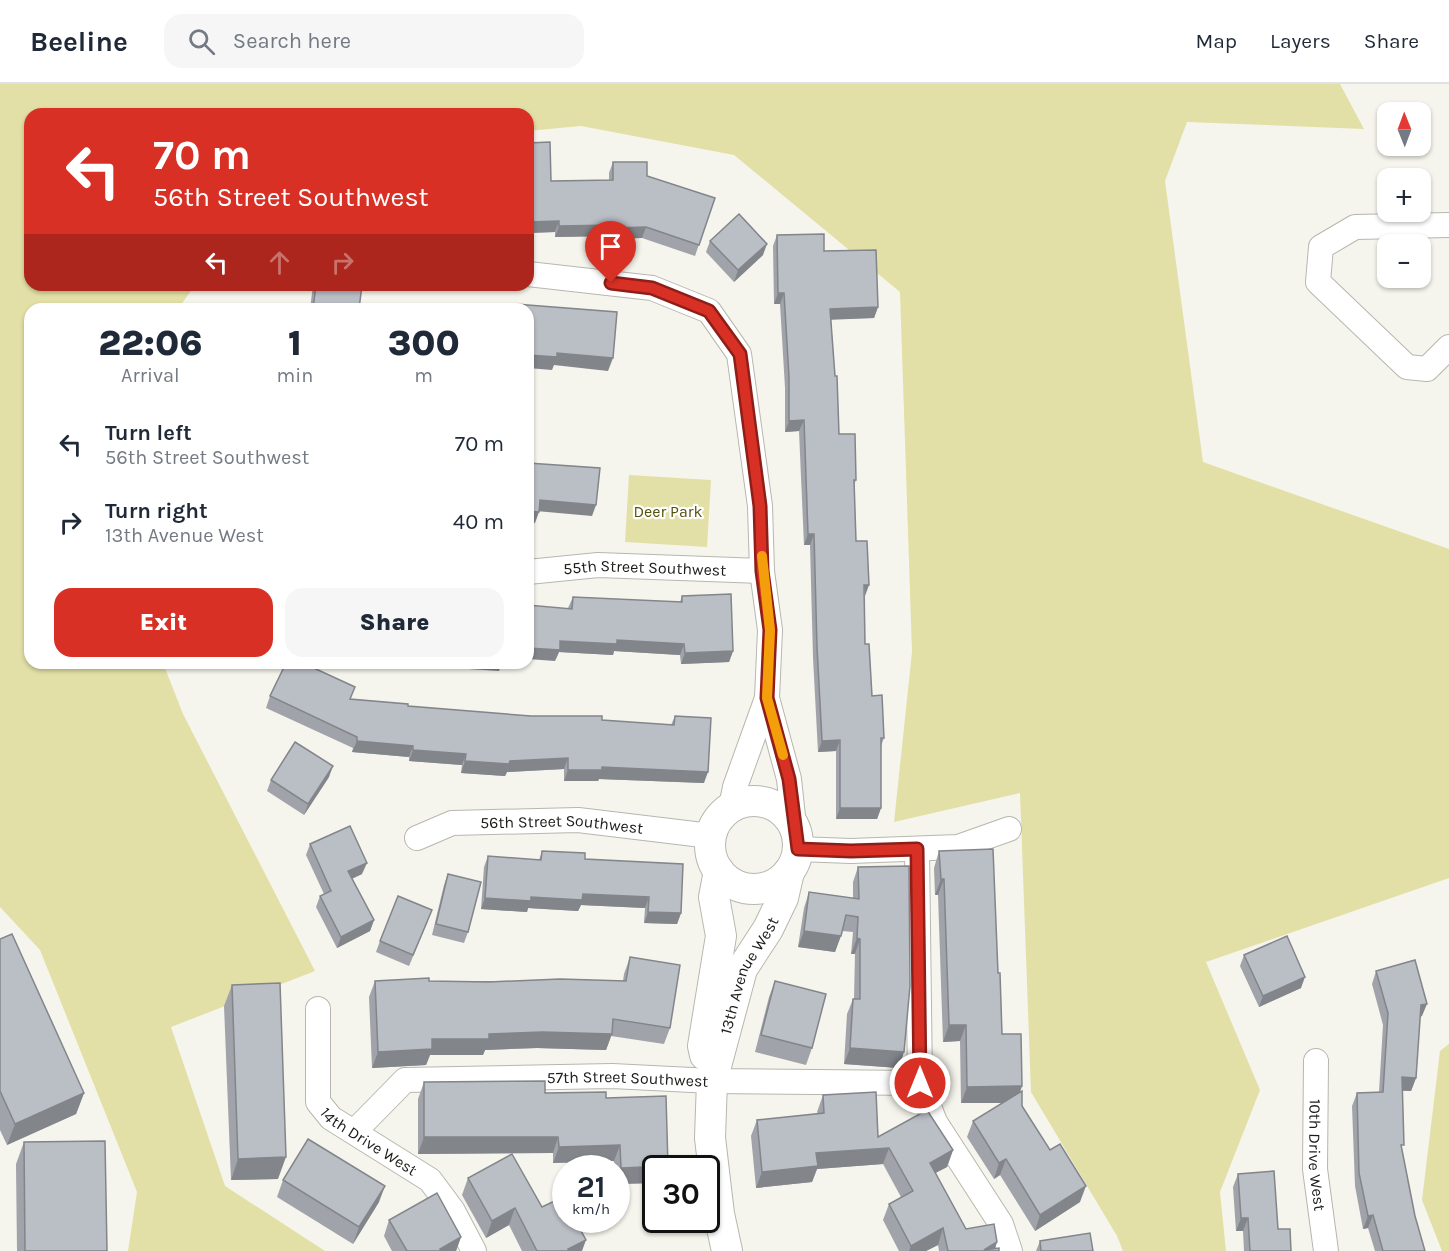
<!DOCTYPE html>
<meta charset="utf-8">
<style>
:root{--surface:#fff;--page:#f6f6f7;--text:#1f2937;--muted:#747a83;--line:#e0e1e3;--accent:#d93025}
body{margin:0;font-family:Karla,sans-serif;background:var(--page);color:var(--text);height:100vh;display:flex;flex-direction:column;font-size:22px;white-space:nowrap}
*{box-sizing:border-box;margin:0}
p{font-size:20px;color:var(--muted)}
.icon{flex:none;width:33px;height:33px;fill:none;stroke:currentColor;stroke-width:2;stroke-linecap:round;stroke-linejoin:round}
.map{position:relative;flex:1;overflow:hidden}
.side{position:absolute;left:24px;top:219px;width:510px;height:366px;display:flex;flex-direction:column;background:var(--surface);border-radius:18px;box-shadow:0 2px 4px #0004}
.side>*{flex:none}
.top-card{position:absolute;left:24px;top:24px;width:510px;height:183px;border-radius:18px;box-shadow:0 2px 4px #0004;background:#d93025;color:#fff;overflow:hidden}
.needle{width:39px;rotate:359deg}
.controls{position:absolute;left:1377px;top:18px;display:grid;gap:12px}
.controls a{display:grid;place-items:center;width:54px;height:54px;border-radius:12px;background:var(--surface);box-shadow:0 2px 4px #0004;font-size:30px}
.speed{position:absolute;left:552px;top:1071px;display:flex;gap:12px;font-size:30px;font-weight:700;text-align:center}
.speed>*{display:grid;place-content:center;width:78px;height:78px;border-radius:50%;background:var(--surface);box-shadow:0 2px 4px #0004;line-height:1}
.speed small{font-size:15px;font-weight:400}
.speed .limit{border:3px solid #111;border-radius:9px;background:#fff;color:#111}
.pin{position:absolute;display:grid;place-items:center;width:51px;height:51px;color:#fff;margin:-62px -26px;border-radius:50% 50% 50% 0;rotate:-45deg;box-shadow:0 0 6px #0007}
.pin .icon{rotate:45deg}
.me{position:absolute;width:66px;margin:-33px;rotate:0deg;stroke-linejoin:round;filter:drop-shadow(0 0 4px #0008)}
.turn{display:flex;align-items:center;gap:21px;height:126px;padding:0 30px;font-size:27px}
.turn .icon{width:78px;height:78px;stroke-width:2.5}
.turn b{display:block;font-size:42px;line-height:51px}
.lanes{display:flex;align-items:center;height:57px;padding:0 30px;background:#0003;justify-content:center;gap:30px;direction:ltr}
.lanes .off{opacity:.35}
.eta{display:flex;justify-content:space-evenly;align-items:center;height:102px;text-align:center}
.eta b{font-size:36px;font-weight:800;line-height:42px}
.action{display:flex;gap:12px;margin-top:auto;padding:12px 30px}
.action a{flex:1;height:69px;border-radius:18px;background:var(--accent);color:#fff;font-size:24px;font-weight:800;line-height:69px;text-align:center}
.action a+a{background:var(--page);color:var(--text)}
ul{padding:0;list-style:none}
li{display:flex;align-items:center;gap:18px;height:78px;padding:0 30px}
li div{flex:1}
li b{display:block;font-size:22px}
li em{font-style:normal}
header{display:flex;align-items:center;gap:36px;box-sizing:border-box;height:84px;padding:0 30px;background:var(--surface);border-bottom:2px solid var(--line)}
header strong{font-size:28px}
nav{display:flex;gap:33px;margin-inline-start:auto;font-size:21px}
.search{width:420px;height:54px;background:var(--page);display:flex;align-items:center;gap:15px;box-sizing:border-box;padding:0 21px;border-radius:18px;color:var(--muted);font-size:22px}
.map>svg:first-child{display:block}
.green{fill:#e2e0a6}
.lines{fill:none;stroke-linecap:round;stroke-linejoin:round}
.minor-casing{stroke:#b7b7af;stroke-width:26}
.tertiary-casing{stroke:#b7b7af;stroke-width:32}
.minor{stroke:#fff;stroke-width:24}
.tertiary{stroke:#fff;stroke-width:30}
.wall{fill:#a0a3a9}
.shaded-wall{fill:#82858a}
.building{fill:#babec5;stroke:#82858a;stroke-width:1.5}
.route-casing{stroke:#8d1f18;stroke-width:15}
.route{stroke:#d93025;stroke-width:10}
.slow{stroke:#f59e0b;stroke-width:10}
.labels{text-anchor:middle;stroke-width:4.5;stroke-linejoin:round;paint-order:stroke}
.park-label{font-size:16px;fill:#57520b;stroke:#fff}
.street-label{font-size:16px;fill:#1b1b18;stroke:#fff}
</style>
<header>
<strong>Beeline</strong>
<div class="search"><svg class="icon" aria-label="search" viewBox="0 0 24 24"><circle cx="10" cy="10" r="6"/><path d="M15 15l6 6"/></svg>Search here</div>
<nav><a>Map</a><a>Layers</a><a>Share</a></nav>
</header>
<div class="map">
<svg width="1449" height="1167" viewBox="0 0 1449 1167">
<rect width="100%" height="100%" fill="#f5f5ed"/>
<g class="green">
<path d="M0,0H1340L1364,45L1187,38L1165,97L1203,378L1449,465V794L1206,878L1260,1006L1220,1108L1226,1167H1123L1117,1152L1031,1008L1020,709L894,738L912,568L900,208L734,71L581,42L528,47V30H30V201H195L178,225H30V579H163L183,630L315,887L171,943L225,1102L325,1167H128L137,1108L40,866L0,823Z"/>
<path d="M629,391L711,396L707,463L625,458Z"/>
<path d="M1449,960V1167H1442L1422,1116L1440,967Z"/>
</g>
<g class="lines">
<g class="minor-casing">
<g id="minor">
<path d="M1449,141L1355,143L1321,163L1318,198L1407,283L1427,285L1449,263"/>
<path d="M528,190L652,204L709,227L739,270L760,422L762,487L770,546L767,614L735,703L731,723"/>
<path id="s1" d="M528,488L598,481L762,487"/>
<path d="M767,614L789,695L794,742"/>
<path id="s2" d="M417,754L452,739L578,736L711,752"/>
<path d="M798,765L851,767L958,763L1009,745"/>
<path d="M917,765L920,999L935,1038L1001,1140L1010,1167"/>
<path id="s3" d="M318,925V1018L331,1034L430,1096L453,1127L474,1167"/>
<path id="s4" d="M1316,977L1315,1085L1326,1167"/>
<path id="s5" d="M355,1047L405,996L612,992L712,997L920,999"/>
</g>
</g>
<g class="tertiary-casing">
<g id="tertiary">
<circle cx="754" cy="761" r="44"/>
<path d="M705,971L703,962L721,852L714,813L719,787"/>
<path id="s6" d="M727,1167L719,1130L710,1054L712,997L742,885L768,845L783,814L789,788"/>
</g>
</g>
<use href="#minor" class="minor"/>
<use href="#tertiary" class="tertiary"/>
</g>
<g class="wall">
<path d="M528,59L551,97L609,96V89L613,78L647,92L715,114L695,172L642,154L610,155V152L555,153V148L528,149Z"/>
<path d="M777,151L824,167L878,223L874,234L831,235L839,350L856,396L854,401L856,457L864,512L865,560L872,612L884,654L881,662V724L877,735H836V667L818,668L813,574L810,461H804L799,347L785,348V304L780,220H774L773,162Z"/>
<path d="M710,157L763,171L734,198L706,168Z"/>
<path d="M313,201H362L359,225H310Z"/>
<path d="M682,512L733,567L729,578L681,580L680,571L614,567L613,571L559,568L555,577L568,524L573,513L680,518Z"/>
<path d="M270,612L351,615L408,622L531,632L671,641L675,632L704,699L599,695L598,697H564V685L507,688L505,692L461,689L462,681L409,677V673L352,668L353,664L266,624Z"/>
<path d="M329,693L304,731L267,707L271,696Z"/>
<path d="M310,760L362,790L352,795L374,836L370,847L337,864L316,823L320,812L324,810L306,771Z"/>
<path d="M542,767L585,775L681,829L677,840L644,839L645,824L581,821L578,827L528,824L527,828L481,825L484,783L488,772L539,776Z"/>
<path d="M939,767L998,889L1002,950L1022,1002L1020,1008L1022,1022L1080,1118L1035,1147L1000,1091L994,1095L967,1053L973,1037L1002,1019H961L960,957L943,958L938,811H935L934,784Z"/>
<path d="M858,783L899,984L844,980L847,930L853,915H854L855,870H851L853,848L842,847L835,868L798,863L804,824L809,808L853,814V798Z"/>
<path d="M448,790L468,848L464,859L432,851L444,801Z"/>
<path d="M428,837L409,882L376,868L380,857Z"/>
<path d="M0,855L84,1009L76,1030L7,1061L0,1046Z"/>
<path d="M1244,871L1301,904L1259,923L1240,882Z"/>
<path d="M630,873L670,944L664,960L611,952L606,966L537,964L485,966L483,971H430L426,981L372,984L369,913L375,897H623L624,890Z"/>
<path d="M1376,887L1422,932L1420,933L1416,994L1411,1007H1402V1067L1415,1132L1425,1167H1375L1368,1144L1363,1145L1355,1102L1352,1022L1357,1009L1379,1008L1383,941L1372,900Z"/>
<path d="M775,897L812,964L806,981L755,968L769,913Z"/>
<path d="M232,901L278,1095L231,1096L224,922Z"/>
<path d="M424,998L606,1014L656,1099L616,1100V1084H614V1077L553,1079V1069L418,1070V1015Z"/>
<path d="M823,1011L878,1053L953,1066L947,1083L935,1089L966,1145L997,1158L995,1164L999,1167H939L938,1161L926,1167H899L883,1136L889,1120L901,1113L883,1080L817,1085L812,1098L756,1104L751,1052L757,1036L818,1030L817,1028Z"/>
<path d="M24,1058L107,1167H17L16,1080Z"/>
<path d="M1238,1090L1278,1145L1291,1167H1244L1243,1147H1236L1233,1103Z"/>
<path d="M468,1094L542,1123L582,1167H522L509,1141L486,1154L462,1111Z"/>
<path d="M283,1096L379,1118L353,1160L277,1113Z"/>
<path d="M389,1136L461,1153L456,1167H392L384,1152Z"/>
<path d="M1040,1157L1093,1167H1036Z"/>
</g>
<g class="shaded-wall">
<path d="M559,137L555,148L528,149V138Z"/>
<path d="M614,141L610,152L555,153L559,142Z"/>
<path d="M646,143L642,154L610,155L614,144Z"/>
<path d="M767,160L763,171L734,198L738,186Z"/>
<path d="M778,209H784L780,220H774Z"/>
<path d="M878,223L874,234L826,236L830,225Z"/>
<path d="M557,269L613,274L608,287L554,281L552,286L528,284V271Z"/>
<path d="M804,336L799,347L785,348L789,337Z"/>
<path d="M540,416L596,421L592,432L536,427Z"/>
<path d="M528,427L539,428L535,439L528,438Z"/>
<path d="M808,450H814L810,461H804Z"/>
<path d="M864,501H869L865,512Z"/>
<path d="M617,556L684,560L680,571L614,567L613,571L559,568L555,577L528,575V564L560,557Z"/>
<path d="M733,567L729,578L681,580L685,569Z"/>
<path d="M397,579H454L453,581Z"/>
<path d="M455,579H502L499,587L453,584Z"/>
<path d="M840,656L836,667L818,668L822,657Z"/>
<path d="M357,657L413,662L409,673L352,668Z"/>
<path d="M413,666L466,670L462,681L409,677Z"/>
<path d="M568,674L564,685L507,688L505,692L461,689L465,677H510Z"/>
<path d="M333,682L329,693L304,731L308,720Z"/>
<path d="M602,683L708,688L704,699L599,695L598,697H564L568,686Z"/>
<path d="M840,724H881L877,735H836Z"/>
<path d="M367,779L362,790L344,798L348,787Z"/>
<path d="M941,795H944L938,811H935Z"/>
<path d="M583,810L649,813L645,824L581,821L578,827L528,824L527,828L481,825L485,814L531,813Z"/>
<path d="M648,828L681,829L677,840L644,839Z"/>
<path d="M374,836L370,847L337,864L341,853Z"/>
<path d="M804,847L841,852L835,868L798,863Z"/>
<path d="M857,854L860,855L855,870H851Z"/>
<path d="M1305,893L1301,904L1259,923L1263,912Z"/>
<path d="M1427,920L1422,932L1416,934L1421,921Z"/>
<path d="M949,941H966L960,957L943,958Z"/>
<path d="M543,948L612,950L606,966L537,964L485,966L483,971H430L426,981L372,984L378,968L432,955L489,950Z"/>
<path d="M850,964L904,968L899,984L844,980Z"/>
<path d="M1402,993L1416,994L1411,1007L1397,1006Z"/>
<path d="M1022,1002L1016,1019H961L967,1003Z"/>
<path d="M84,1009L76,1030L7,1061L15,1040Z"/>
<path d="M424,1053H558L553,1069L418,1070Z"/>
<path d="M620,1061L614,1077L553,1079L559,1063Z"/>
<path d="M889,1064L883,1080L817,1085L812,1098L756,1104L762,1088L816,1069Z"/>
<path d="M953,1066L947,1083L924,1095L930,1079Z"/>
<path d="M286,1073L278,1095L231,1096L238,1075Z"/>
<path d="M1006,1075L1000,1091L994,1095L999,1079Z"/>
<path d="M668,1082L667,1084H656V1099L616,1100V1095L621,1084Z"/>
<path d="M385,1102L379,1118L353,1160L359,1143Z"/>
<path d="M1086,1102L1080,1118L1035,1147L1040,1131Z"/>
<path d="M515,1124L509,1141L486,1154L492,1137Z"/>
<path d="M1373,1131L1368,1144L1363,1145L1368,1132Z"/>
<path d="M1241,1134H1248L1243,1147H1236Z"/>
<path d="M943,1144L938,1161L926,1167H909L911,1162Z"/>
<path d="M461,1153L456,1167H439L440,1165Z"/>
<path d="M586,1156L582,1167H568V1165Z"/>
<path d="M997,1158L994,1167L984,1166Z"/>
</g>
<g class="building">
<path d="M550,58L551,97L613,96V78H647V92L715,114L699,161L646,143L614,144V141L559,142V137L528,138V59Z"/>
<path d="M739,130L767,160L738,186L710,157Z"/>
<path d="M824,150V167L876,166L878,223L830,225L835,292H837L839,350H855L856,396H854L856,457H867L869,501H864L865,560H869L872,612L882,611L884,654H881V724H840V656L822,657L817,563L814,450H808L804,336L789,337V293L784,209H778L777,151Z"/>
<path d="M316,201H362L359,225H313Z"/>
<path d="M414,220L421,225H411Z"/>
<path d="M515,220L617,228L613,274L557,269V273L528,271V225H515Z"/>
<path d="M528,379L600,384L596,421L540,416L539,428L528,427Z"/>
<path d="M731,510L733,567L685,569L684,560L617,556V560L560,557V566L528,564V521L572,525L573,513L682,518V512Z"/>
<path d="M286,579H303L355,603L350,615L408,620V622L531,632H602V636L674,641L675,632L711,634L708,688L602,683V686H568V674L510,677L509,680L465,677L466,670L413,666V662L357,657V653L270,612Z"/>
<path d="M295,658L333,682L308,720L271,696Z"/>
<path d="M350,742L367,779L348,787L374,836L341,853L320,812L331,807L310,760Z"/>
<path d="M993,765L998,889H1000L1002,950H1021L1022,1002L967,1003L966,941H949L944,795H941L939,767Z"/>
<path d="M542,767L585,769V775L683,780L681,829L648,828L649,813L583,810L582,816L531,813V817L485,814L488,772L541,776Z"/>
<path d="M909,782L910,902L904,968L850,964L853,915H860V855L857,854L858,833L846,831L841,852L804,847L809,808L859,815L858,783Z"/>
<path d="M448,790L481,798L468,848L436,840Z"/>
<path d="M398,812L432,826L413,871L380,857Z"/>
<path d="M12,850L84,1009L15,1040L0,1007V855Z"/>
<path d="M1287,852L1305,893L1263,912L1244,871Z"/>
<path d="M630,873L680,881L670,944L613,935L612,950L543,948L489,950V955H432V965L378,968L375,897L429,894V897L489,898L560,895L626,897Z"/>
<path d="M1415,876L1427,920L1421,921L1416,994L1402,993L1404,1061H1401L1415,1132L1425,1167H1383L1373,1131L1368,1132L1359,1089L1357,1009L1383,1008L1388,929L1376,887Z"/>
<path d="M775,897L826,910L812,964L761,951Z"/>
<path d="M280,899L286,1073L238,1075L232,901Z"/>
<path d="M545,997V1009L606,1008V1014L666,1012L668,1082L621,1084L620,1061L559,1063L558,1053H424V998Z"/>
<path d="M1022,1007V1022L1050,1066L1060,1060L1086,1102L1040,1131L1006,1075L999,1079L973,1037Z"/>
<path d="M876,1008L878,1053L927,1026L953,1066L930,1079L966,1145L994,1140L997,1158L984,1166L999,1164V1167H948L943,1144L911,1162L889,1120L913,1107L889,1064L816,1069L818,1082L762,1088L757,1036L824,1029L823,1011Z"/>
<path d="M308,1055L385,1102L359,1143L283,1096Z"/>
<path d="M105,1057L107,1167H25L24,1058Z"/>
<path d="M512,1070L542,1123L563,1113L566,1116V1136H575L586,1156L568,1165L569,1167H537L515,1124L492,1137L468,1094Z"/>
<path d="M1274,1087L1278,1145H1290L1291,1167H1250L1248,1134H1241L1238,1090Z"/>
<path d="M437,1109L461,1153L440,1165L441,1167H407L389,1136Z"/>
<path d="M1090,1149L1093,1167H1041L1040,1157Z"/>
</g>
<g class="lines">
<g class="route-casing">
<path id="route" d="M611,199L652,204L709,227L740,270L760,422L762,487L770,546L767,614L789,695L798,765L851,767L917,765L920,999"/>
</g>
<use href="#route" class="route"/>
<path class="slow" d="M762,472L770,546L767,614L783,671"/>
</g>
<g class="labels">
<g class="park-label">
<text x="668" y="433">Deer Park</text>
</g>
<g class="street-label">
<text dy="6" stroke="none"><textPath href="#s1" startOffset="117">55th Street Southwest</textPath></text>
<text dy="6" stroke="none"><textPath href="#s2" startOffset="148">56th Street Southwest</textPath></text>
<text dy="6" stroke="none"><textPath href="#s6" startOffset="284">13th Avenue West</textPath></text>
<text dy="6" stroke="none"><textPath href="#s5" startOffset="294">57th Street Southwest</textPath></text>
<text dy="6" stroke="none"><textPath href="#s3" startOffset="158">14th Drive West</textPath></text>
<text dy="6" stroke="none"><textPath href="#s4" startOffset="94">10th Drive West</textPath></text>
</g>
</g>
</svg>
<div class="controls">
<a><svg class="needle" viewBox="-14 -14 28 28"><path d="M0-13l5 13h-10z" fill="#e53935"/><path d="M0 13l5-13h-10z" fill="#747a83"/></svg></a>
<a>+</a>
<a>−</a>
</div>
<div class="speed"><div>21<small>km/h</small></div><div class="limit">30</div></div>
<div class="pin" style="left:611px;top:199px;background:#d93025"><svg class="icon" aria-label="arrive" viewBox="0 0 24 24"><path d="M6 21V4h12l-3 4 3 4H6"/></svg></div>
<svg class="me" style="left:920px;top:999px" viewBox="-20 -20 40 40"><circle r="17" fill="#d93025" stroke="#fff" stroke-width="3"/><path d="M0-11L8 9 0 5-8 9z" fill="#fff"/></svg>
<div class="top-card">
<div class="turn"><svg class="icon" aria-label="left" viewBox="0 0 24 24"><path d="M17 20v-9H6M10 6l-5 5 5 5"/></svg><div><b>70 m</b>56th Street Southwest</div></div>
<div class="lanes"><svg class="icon" aria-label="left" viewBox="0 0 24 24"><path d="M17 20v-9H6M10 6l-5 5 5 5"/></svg><svg class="icon off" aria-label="ahead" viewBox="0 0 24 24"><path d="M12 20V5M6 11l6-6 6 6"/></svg><svg class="icon off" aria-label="right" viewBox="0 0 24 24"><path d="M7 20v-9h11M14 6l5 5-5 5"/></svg></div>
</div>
<section class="side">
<div class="eta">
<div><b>22:06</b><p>Arrival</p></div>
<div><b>1</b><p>min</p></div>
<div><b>300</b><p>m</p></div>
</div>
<ul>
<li><svg class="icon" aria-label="left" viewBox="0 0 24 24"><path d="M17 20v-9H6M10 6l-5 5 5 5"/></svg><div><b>Turn left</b><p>56th Street Southwest</p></div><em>70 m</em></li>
<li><svg class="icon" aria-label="right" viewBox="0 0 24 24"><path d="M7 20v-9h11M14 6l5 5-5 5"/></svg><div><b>Turn right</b><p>13th Avenue West</p></div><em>40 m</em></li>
</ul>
<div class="action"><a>Exit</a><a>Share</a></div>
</section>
</div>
